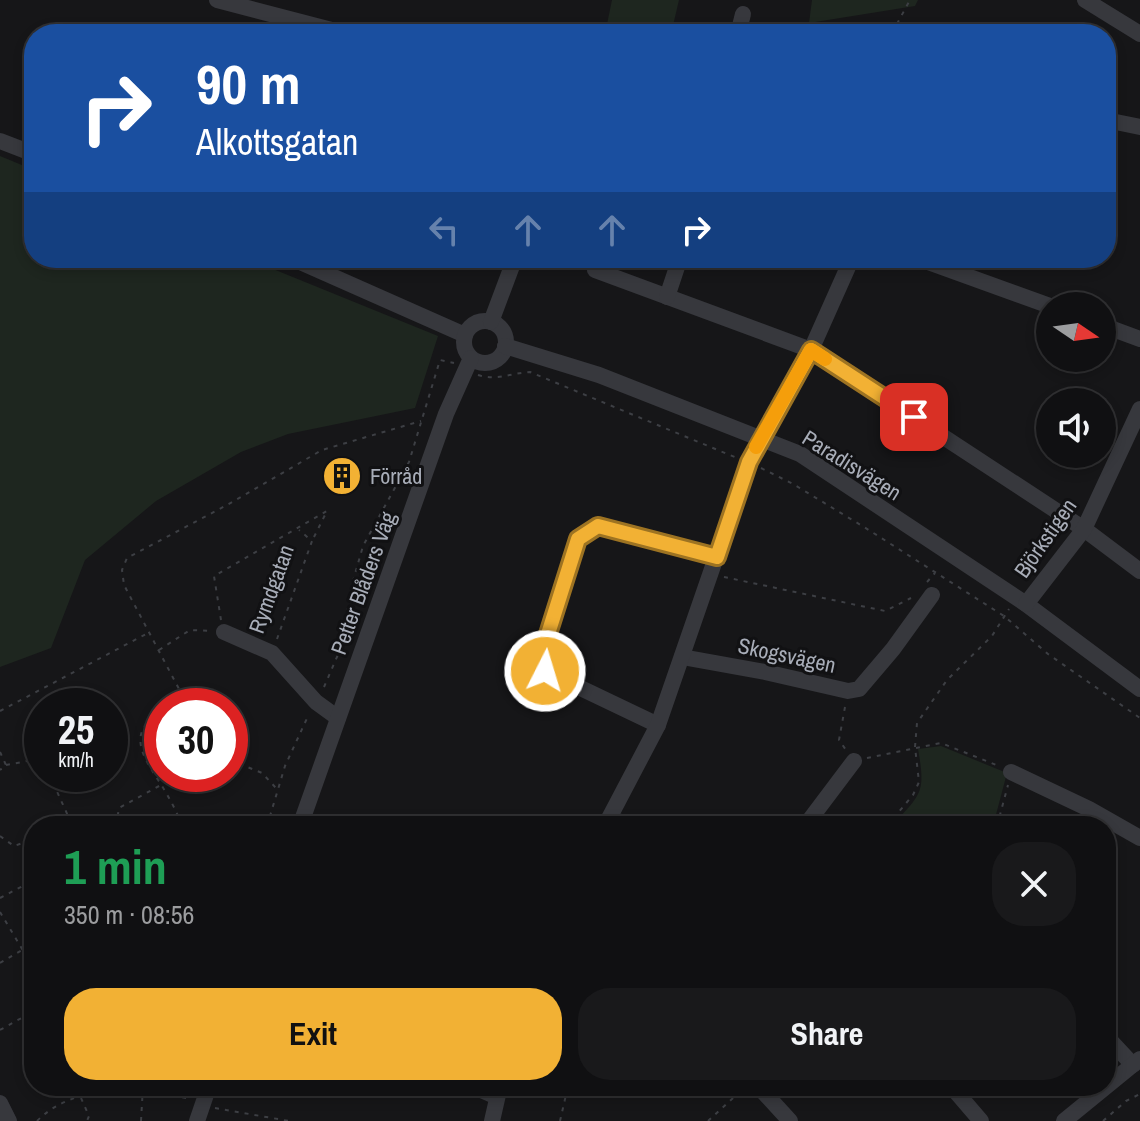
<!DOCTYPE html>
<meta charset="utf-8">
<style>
:root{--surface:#101012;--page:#19191b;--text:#f1f3f6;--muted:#9c9d9f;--line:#303032;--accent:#f2b134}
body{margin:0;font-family:"Archivo Narrow",sans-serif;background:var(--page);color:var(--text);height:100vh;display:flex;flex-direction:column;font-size:30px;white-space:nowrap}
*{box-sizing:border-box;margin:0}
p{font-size:26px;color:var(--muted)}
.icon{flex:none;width:44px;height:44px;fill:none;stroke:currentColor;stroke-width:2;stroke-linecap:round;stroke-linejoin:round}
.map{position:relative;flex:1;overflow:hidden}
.side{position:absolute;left:24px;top:816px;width:1092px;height:280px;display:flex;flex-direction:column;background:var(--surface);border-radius:32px;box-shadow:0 4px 12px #0003,0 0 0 2px var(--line)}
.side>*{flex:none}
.hud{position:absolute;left:24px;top:24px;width:1092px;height:244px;border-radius:32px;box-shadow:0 4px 12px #0003,0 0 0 2px var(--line);background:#1a4fa0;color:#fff;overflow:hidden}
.needle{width:52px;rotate:103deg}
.buttons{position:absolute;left:1036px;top:292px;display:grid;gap:16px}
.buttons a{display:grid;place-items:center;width:80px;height:80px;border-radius:50%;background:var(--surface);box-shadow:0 4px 12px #0003,0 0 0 2px var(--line);font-size:40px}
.speed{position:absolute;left:24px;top:688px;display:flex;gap:16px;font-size:40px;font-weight:700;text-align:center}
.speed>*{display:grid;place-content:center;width:104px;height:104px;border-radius:50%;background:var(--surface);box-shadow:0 4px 12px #0003,0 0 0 2px var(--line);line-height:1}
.speed small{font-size:20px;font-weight:400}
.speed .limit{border:12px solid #d22;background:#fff;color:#111}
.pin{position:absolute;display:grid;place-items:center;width:68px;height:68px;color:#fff;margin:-34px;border-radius:16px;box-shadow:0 4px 12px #0006}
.me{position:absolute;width:88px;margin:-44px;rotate:5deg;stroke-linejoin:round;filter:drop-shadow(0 0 6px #0008)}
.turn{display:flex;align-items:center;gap:28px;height:168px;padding:0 40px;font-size:36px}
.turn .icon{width:104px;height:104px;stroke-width:2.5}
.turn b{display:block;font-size:56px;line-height:68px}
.lanes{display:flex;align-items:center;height:76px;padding:0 40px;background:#0003;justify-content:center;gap:40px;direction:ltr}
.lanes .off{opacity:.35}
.round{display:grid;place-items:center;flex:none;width:84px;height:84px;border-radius:32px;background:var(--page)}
.headline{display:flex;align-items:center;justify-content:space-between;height:136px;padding:0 40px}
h1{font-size:48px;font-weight:800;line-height:60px;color:#1e9e55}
.cta{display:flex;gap:16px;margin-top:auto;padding:16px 40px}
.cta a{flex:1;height:92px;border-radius:32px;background:var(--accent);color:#111;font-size:32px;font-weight:800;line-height:92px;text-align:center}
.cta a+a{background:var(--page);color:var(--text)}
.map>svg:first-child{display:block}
.green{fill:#1e261f}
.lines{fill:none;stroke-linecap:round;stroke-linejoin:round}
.path{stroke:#3d3f44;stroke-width:2;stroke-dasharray:4 6;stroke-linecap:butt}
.minor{stroke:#37383d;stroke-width:16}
.route-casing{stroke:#9d7322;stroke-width:20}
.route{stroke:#f2b134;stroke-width:14}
.slow{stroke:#f59e0b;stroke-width:14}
.labels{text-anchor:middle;stroke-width:6;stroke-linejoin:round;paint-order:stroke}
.street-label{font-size:22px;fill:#a8adb8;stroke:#111113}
.poi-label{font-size:22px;fill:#a8adb8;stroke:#111113;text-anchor:start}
</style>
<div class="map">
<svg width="1140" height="1121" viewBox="0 0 1140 1121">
<rect width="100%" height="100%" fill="#161618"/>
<g class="green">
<path d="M612,0H679L671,34L606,29Z"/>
<path d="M812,0H918L915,6L809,23Z"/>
<path d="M0,156L34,170V258H246L438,336L415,408L288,434L241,452L156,501L85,560L51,648L0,667Z"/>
<path d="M941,746L1007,773L993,826H892C921,793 926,794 918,749Z"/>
</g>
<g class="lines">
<g class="path">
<path d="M896,34L898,22L910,0"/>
<path d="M571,258L584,264"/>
<path d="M478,375C496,381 511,373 530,372L737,458"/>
<path d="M761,468L793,484L864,527L1004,616L1048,654L1140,718"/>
<path d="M724,577L885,611L911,598"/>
<path d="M927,582L935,573"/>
<path d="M221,620L214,576L327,511L312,541"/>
<path d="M277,639L312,541L299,530"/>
<path d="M159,650L190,630L211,631"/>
<path d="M324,687L340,650L353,581L363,546L409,462L440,360L454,363"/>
<path d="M170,706L183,699"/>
<path d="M188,706L124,585L122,570L127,558L227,505L322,450L421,421"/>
<path d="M845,707L839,740L846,750"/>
<path d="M0,711L148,633"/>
<path d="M162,711C124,733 144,758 162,786C170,799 177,812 182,826"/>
<path d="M0,752L6,765L0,770"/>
<path d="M867,758L941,743L999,766"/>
<path d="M230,760L262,773L276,788"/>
<path d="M6,765L38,759L42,764"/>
<path d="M49,774L69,818"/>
<path d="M54,826L69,818L75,826"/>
<path d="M116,826L119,808L181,774"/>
<path d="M267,826L285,766L309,714"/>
<path d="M887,826L913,795L919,782L915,747L917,723L947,680L992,636L1009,609"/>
<path d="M997,826L1008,785"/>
<path d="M0,836L14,846L34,839"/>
<path d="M0,898L34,880"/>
<path d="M0,912L34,969"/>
<path d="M0,963L22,950"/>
<path d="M0,1030L34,1011"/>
<path d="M687,1086L732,1097"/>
<path d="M143,1089L191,1099"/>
<path d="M81,1098L89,1116L87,1121"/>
<path d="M215,1108L289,1121"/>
<path d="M37,1121C50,1108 63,1102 80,1096L86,1086"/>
<path d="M141,1121L143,1086"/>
<path d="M560,1121L568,1086"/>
<path d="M708,1121L745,1087"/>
<path d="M1103,1121L1126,1101L1140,1094"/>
</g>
<g class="minor">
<path d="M217,0L347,34"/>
<path d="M1085,0L1140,34"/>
<path d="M738,34L743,14"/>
<path d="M1106,120L1140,127"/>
<path d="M0,141L34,154"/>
<path d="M291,258L465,335"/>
<path d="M917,258L1050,306"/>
<path d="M595,270L811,350L1084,529L1140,571"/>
<path d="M667,297L680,258"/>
<circle cx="485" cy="342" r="21"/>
<path d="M491,322L515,258"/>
<path d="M1102,325L1140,339"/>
<path d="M505,346L599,375L800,454L1026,604L1140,689"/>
<path d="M1026,604L1084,529L1140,409"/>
<path d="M224,632L272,653L316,702L338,718"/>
<path d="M682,657L765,672L848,691L859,689L893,649L932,595"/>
<path d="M658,725L545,671L542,653L578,539L598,526L717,557"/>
<path d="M1011,772L1089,809L1140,838"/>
<path d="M608,820L648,826"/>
<path d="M300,826L446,414L471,358"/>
<path d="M605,826L658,725L749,462L811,350L852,258"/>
<path d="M805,826L854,761"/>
<path d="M1106,1036L1133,1065"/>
<path d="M472,1086L497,1097"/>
<path d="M758,1086L790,1121"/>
<path d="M951,1086L981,1121"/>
<path d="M0,1103L9,1121"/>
<path d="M197,1121L209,1086"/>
<path d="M492,1121L500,1086"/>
<path d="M1064,1121L1140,1059"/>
</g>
</g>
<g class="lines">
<g class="route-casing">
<path id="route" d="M545,671L542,653L578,539L598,526L717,557L749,462L811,350L914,417"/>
</g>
<use href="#route" class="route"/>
<path class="slow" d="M756,447L811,350L825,359"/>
</g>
<defs>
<g id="building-disc" transform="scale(2)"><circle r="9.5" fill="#f2b134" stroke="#111113"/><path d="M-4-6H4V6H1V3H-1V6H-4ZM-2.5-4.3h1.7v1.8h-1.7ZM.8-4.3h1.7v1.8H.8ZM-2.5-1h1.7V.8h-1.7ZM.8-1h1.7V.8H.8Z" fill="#111"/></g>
</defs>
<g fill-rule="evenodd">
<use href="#building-disc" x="342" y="476"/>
</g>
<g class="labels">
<g class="street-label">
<text transform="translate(852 465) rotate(32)" y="8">Paradisvägen</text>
<text transform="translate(1045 538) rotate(-55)" y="8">Björkstigen</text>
<text transform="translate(363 583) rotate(-70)" y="8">Petter Blåders Väg</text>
<text transform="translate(271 589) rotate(-70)" y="8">Rymdgatan</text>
<text transform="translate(787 655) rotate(12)" y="8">Skogsvägen</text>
</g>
<g class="poi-label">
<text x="370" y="484">Förråd</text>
</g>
</g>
</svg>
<div class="buttons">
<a><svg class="needle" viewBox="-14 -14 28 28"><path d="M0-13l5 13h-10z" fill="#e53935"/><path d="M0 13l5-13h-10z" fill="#9c9d9f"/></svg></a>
<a><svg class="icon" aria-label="sound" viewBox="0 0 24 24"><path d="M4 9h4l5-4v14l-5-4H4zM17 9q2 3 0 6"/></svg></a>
</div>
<div class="speed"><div>25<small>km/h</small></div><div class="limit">30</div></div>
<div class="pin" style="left:914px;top:417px;background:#d93025"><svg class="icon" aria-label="arrive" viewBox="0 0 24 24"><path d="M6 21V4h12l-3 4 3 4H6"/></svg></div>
<svg class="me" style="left:545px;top:671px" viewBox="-20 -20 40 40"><circle r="17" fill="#f2b134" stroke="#fff" stroke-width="3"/><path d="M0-11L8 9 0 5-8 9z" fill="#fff"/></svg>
<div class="hud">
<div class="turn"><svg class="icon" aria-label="right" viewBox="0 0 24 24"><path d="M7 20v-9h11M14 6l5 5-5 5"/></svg><div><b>90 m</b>Alkottsgatan</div></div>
<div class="lanes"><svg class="icon off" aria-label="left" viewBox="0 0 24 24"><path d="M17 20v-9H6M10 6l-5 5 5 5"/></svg><svg class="icon off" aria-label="ahead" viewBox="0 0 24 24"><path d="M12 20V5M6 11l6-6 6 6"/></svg><svg class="icon off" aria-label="ahead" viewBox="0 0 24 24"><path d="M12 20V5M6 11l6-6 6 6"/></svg><svg class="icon" aria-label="right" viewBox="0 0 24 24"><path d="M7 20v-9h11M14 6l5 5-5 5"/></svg></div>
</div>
<section class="side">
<div class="headline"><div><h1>1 min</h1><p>350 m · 08:56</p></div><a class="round"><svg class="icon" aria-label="close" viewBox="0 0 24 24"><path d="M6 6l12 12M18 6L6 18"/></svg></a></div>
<div class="cta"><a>Exit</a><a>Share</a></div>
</section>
</div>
